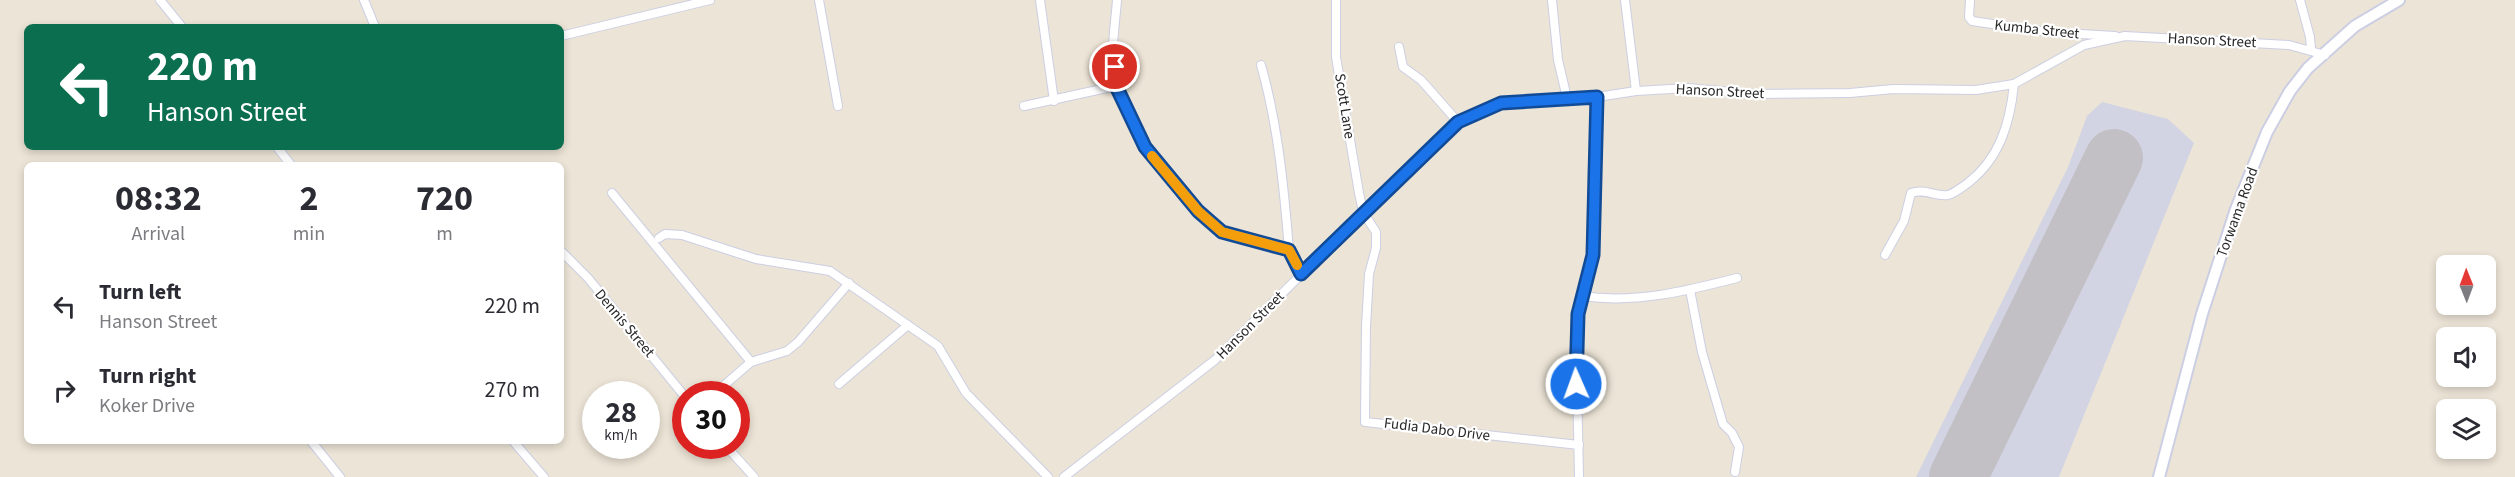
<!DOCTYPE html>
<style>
:root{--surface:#fff;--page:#f7f7f7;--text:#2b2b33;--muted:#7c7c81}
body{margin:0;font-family:"Source Sans 3",sans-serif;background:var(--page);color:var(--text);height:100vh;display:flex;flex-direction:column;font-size:22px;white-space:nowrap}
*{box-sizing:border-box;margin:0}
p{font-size:20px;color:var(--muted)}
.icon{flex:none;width:33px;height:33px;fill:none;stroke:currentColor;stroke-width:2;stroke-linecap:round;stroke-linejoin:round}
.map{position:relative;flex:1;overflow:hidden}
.sheet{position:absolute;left:24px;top:162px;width:540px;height:282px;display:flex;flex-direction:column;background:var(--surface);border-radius:9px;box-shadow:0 3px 9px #0003}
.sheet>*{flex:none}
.hud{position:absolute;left:24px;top:24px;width:540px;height:126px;border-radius:9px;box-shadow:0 3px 9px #0003;background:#0b6e4f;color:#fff;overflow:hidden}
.needle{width:39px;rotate:359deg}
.buttons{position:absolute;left:2436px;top:255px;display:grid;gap:12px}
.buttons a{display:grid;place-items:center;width:60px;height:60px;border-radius:9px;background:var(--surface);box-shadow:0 3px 9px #0003;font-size:30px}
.speed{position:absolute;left:582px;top:381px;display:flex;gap:12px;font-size:30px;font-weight:700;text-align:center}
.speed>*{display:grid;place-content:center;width:78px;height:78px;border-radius:50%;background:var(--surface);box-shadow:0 3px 9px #0003;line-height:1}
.speed small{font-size:15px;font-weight:400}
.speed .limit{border:9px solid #d22;background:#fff;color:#111}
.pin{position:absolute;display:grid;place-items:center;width:51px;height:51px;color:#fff;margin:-26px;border:3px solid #fff;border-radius:50%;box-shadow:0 2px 6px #0007}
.me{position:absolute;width:66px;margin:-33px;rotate:358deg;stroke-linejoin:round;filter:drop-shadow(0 0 4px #0008)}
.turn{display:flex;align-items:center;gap:21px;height:126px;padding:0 24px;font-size:27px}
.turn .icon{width:78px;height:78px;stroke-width:2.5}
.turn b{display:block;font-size:42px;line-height:51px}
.eta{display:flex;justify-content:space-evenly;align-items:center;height:102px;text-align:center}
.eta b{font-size:36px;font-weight:700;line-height:42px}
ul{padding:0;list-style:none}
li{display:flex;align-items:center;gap:18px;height:84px;padding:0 24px}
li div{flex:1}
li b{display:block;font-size:22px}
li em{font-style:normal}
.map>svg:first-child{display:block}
.airport{fill:#d2d4e4}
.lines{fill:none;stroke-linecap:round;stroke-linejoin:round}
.runway{stroke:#c2c0c5;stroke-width:58}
.street-casing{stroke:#cccfe3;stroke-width:10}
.secondary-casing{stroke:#cccfe3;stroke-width:14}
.street{stroke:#fff;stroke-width:8}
.secondary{stroke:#fff;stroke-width:10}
.route-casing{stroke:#114b97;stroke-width:15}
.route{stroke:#1a73e8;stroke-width:10}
.slow{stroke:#f59e0b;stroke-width:10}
.labels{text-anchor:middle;stroke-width:4.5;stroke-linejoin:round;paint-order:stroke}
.street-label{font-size:15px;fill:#272727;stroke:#fff}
</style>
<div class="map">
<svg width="2515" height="477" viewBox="0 0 2515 477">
<rect width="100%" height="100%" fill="#ece4d6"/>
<path class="airport" d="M2102,102L2168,119L2194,143L2059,477H1916L2068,167L2087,116Z"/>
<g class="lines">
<path class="runway" d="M1958,477L2114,158"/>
<g class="street-casing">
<g id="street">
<path d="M160,0L182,27"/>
<path d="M364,0L375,27"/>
<path d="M819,0L838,106"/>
<path d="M1040,0L1054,101"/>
<path d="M1117,0C1115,27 1109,60 1116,87C1126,122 1190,217 1223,232C1243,241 1268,243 1289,250L1301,274"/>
<path d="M1336,0V57L1359,193L1363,212L1376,232V248L1369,274L1366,326L1365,422L1579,445"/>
<path d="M1552,0L1558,60L1567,98"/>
<path d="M1625,0L1636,91"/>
<path d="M1970,0L1969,17L1972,21L2047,32L2115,36"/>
<path d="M2300,0L2310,37L2311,49"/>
<path d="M561,36L710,0"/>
<path d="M1399,47L1403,67L1421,80L1458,122"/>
<path d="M1261,65C1278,125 1284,188 1289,250"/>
<path d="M1024,106L1116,86"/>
<path d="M277,147L291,165"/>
<path d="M612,193L751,362"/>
<path d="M659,238L665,234L682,235L756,259L830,271L938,346L966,393L1048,477"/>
<path d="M561,251L588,278L686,398"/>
<path d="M1885,255L1904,221L1911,193C1925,188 1935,197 1948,195C1955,193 1962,187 1968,183C2000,158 2010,123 2014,84"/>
<path d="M1690,290L1702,352L1723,424L1732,433L1739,447L1735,472"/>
<path d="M1582,296C1635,304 1686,291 1737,278"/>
<path d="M839,384L908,325"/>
<path d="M714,394L751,362L787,351L798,342L849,283"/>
<path d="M311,441L340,477"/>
<path d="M513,441L544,477"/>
<path d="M726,446L754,477"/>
<path d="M1064,477L1215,360L1442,135L1458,122L1501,103L1597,97L1636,91L1688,88L1754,94L1850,93L1893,89L1976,90L2014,84L2084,45L2125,36L2289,45L2325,55"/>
<path d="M1579,477L1576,336L1582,296L1593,255L1597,97"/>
</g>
</g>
<g class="secondary-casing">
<path id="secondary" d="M2159,477L2202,314L2236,209L2267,132L2290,91L2308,68L2355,26L2399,0"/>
</g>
<use href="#street" class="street"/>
<use href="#secondary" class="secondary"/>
</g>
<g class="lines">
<g class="route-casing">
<path id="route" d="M1115,67L1116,86L1145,147L1198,211L1222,232L1289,250L1301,274L1458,122L1501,103L1597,97L1593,255L1578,314L1576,384"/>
</g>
<use href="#route" class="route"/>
<path class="slow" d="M1152,156L1198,211L1222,232L1289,250L1297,265"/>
</g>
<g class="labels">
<g class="street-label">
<text transform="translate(2037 29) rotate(6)" y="5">Kumba Street</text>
<text transform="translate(2212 40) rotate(3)" y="5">Hanson Street</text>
<text transform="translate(1720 91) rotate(3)" y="5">Hanson Street</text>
<text transform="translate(1345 106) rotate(81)" y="5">Scott Lane</text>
<text transform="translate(2237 212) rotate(-70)" y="5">Torwama Road</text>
<text transform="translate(625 323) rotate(50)" y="5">Dennis Street</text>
<text transform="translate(1250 325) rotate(-45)" y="5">Hanson Street</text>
<text transform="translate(1437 429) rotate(7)" y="5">Fudia Dabo Drive</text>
</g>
</g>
</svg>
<div class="buttons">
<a><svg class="needle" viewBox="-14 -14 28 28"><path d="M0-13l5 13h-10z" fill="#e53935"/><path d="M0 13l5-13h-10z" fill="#7c7c81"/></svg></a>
<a><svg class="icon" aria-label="sound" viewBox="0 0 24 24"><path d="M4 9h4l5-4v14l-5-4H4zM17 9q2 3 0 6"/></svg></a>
<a><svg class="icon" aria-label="layers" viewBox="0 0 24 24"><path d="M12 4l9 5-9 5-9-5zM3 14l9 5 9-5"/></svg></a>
</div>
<div class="speed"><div>28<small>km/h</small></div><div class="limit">30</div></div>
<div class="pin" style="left:1115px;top:67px;background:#d93025"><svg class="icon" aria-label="arrive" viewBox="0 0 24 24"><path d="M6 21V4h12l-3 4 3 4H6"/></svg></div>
<svg class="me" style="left:1576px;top:384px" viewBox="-20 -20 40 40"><circle r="17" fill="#1a73e8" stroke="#fff" stroke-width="3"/><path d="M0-11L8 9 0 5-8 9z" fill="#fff"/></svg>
<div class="hud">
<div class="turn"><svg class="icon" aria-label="left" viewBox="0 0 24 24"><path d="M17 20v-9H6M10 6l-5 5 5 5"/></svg><div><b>220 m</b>Hanson Street</div></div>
</div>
<section class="sheet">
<div class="eta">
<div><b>08:32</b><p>Arrival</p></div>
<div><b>2</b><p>min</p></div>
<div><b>720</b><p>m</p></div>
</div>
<ul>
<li><svg class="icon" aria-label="left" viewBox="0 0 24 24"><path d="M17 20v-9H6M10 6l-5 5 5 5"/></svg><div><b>Turn left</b><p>Hanson Street</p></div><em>220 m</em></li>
<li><svg class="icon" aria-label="right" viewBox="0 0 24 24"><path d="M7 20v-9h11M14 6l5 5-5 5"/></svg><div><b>Turn right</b><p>Koker Drive</p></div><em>270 m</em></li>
</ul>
</section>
</div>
